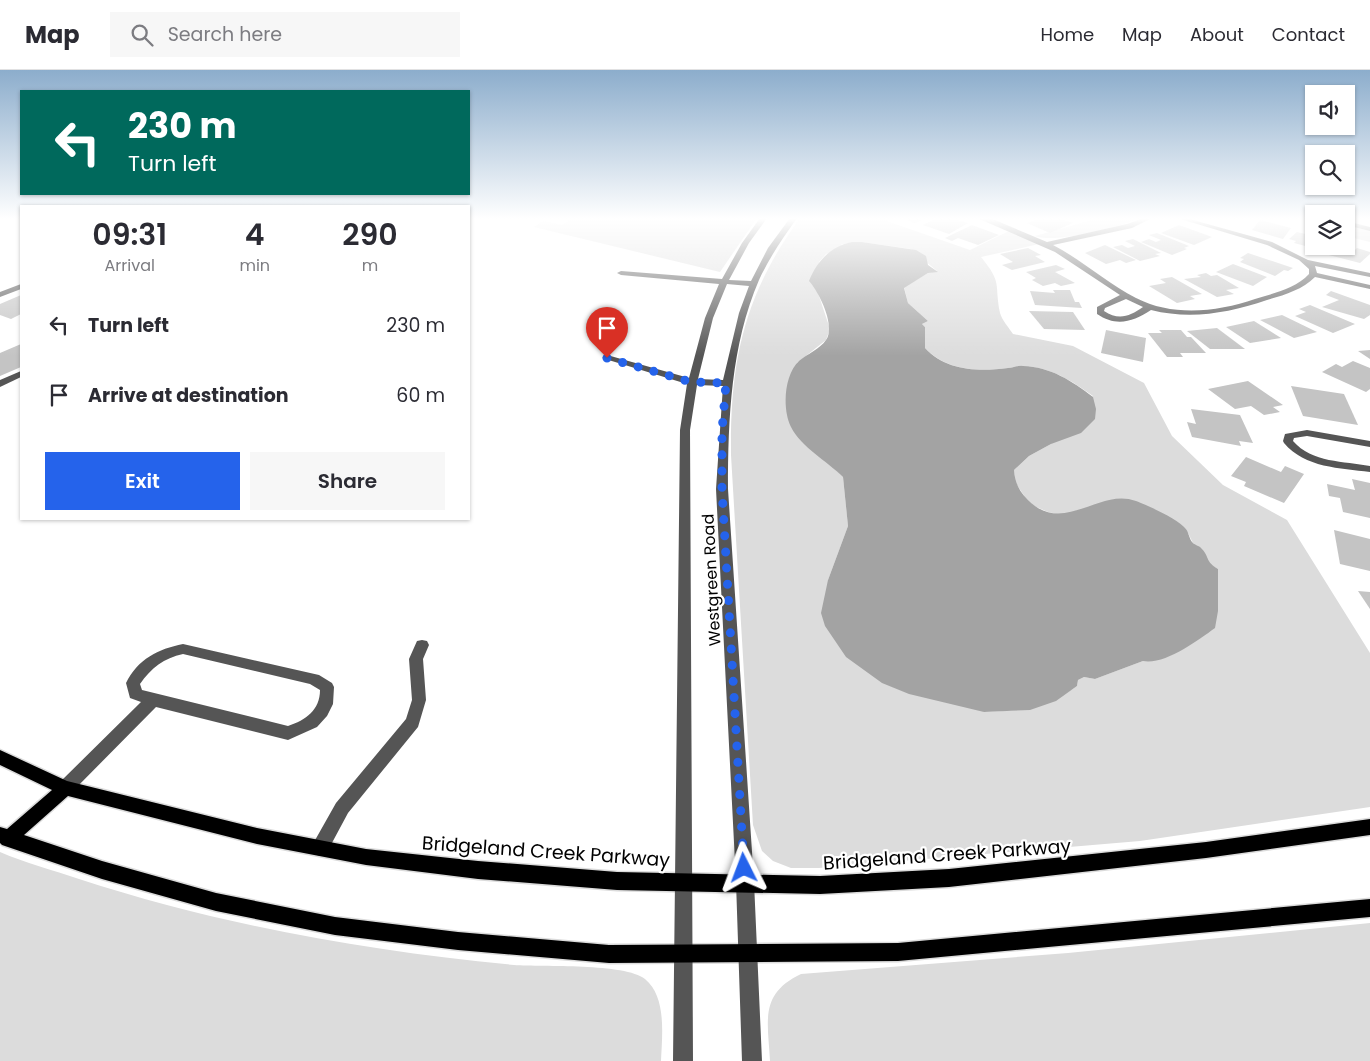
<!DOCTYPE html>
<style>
:root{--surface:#fff;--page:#f7f7f7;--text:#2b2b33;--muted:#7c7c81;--line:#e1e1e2;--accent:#2563eb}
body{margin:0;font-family:Poppins,sans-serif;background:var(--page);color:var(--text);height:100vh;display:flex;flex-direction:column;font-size:19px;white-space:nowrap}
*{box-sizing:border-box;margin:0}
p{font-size:16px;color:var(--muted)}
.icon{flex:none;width:28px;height:28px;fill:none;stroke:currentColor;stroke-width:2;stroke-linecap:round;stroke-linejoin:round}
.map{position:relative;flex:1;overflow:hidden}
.panel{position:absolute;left:20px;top:135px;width:450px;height:315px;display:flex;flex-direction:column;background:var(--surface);border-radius:0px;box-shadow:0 1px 4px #0004}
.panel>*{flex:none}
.hud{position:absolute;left:20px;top:20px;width:450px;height:105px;border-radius:0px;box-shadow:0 1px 4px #0004;background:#00695c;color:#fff;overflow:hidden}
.tools{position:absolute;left:1305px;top:15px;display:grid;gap:10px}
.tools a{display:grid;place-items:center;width:50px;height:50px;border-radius:0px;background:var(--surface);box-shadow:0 1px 4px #0004;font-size:25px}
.pin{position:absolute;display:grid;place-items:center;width:42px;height:42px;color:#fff;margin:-51px -21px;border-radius:50% 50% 50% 0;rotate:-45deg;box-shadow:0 0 5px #0007}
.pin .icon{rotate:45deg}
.me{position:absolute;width:55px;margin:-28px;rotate:357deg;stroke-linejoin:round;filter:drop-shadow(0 0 4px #0008)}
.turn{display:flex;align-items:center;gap:18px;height:105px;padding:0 25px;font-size:22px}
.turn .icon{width:65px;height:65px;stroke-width:2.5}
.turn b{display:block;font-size:35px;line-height:42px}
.eta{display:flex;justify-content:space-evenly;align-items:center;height:85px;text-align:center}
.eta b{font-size:30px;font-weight:600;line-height:35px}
.cta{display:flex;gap:10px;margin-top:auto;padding:10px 25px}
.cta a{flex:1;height:58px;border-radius:0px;background:var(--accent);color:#fff;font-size:20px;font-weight:600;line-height:58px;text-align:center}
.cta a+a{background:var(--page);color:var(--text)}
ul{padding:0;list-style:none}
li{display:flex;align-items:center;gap:15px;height:70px;padding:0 25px}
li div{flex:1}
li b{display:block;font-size:19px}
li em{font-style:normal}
header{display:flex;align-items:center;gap:30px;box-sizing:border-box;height:70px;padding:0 25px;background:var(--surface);border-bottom:1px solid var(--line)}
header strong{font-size:24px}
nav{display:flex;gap:28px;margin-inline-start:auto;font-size:18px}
.search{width:350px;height:45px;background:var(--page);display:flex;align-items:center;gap:12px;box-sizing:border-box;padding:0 18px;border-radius:0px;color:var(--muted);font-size:19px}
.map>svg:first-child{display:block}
.green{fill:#dcdcdc;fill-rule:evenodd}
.water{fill:#a3a3a3}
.building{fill:#c4c4c4}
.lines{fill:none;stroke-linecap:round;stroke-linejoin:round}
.major-casing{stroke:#dbdbdb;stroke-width:3}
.minor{fill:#555;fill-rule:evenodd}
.major{fill:#000;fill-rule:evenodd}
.route{stroke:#2563eb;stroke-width:9;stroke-dasharray:0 16.2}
.labels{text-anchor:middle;stroke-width:4.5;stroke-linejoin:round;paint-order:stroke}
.street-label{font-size:16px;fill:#000;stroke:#fff}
.near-street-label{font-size:19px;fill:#000;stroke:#fff}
</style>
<header>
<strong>Map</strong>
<div class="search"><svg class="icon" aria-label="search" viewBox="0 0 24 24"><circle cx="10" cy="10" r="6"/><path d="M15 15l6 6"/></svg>Search here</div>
<nav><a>Home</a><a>Map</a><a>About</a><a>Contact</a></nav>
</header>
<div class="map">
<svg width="1370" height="991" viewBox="0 0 1370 991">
<rect width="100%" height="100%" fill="#fff"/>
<g class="green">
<path d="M557,148H757L720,202L534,157L543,151L562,155L569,151Z"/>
<path d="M800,148H878L970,180L1009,161L1039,174L981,187C1003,214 994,213 1000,243C1002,250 1009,258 1013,264L1073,276L1144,313L1172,366L1223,415L1287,450L1370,583V737L1140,771L819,798H791L773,791L762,781L753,755L731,385C730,290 744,225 800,148ZM862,172L911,179L937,201L928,203L904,217L908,233L928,251L922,254L925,257V278C947,301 979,302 1008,298C1013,298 1018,295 1023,296C1051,297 1072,311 1093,326L1051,374L1029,386L1014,400L1015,412L1025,427L1034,436L1048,442L1062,445L1117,429L1154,439L1186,459L1193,473L1202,479L1208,493L1218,499V541L1143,591L1095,609L1084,607L1078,610L1077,616C1040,641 1027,640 984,642L828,510L848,456L843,407L834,398L797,293L826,270L830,259L817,220L819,192L826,184L837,180L842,174Z"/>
<path d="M1099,148H1140C1119,157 1056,174 1035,166Z"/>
<path d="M1346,155L1370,161V172L1346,166Z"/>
<path d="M0,782C25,793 53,800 79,809C220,855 367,881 514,895C543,897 625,893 645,909C667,927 662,966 661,991H0Z"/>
<path d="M1370,853V991H770C768,951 759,924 801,904L1068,883Z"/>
</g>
<path class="water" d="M852,172H862L916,180L926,186L928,195L938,202L928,203L904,218L908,233L928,251L922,254L925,257V278C946,301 979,302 1008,298C1013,298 1018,295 1023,296C1051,297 1072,311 1093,327L1096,339L1095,349L1081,363L1051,374L1029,386L1014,400C1015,413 1019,421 1028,430C1064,466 1099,417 1136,431C1149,436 1178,449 1186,459C1189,463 1189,469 1193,473C1195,475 1200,476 1202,479C1210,488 1205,491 1218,499V541L1215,558C1197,571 1165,595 1143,591L1095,609L1084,607L1078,610L1077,616L1056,631L1030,640L984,642L909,624L882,613L846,587L825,556L821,543L828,510L848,456L843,407C827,391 801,377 791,357C782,339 784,305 799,291C807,284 820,279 826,270C836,256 819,222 809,211C817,191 831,176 852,172Z"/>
<g class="building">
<path d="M902,148H927L915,153Z"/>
<path d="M937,148H951L968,153L949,164L923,155Z"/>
<path d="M1041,148H1058L1073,153L1050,163L1027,153Z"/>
<path d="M1260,150L1291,158L1283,169L1252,160Z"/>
<path d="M972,155L999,165L978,175L958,168L952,171L945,168Z"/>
<path d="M1179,155L1212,167L1194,175L1161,163Z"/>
<path d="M1297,162L1314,166V176H1320L1317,179L1294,173L1296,171L1289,169Z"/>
<path d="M1157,163L1189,176L1184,178L1187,179L1172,185L1141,172L1149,169L1156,172L1161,170L1149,165Z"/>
<path d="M1133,169L1161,183L1155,184L1160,186L1140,191L1113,177L1122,175L1128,178L1135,176L1125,171Z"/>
<path d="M1105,175L1136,190L1126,193L1120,190L1106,194L1085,183Z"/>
<path d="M1329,176H1342L1355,180L1357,178L1370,182V184L1360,193L1321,183Z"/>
<path d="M1028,178L1041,185L1035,186L1045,192L1012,200L1002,195L1013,192L1000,184Z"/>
<path d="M1248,183L1293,198L1288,201L1284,200L1275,206L1240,192L1244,189L1240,188Z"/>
<path d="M1233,194L1267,207L1253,216L1216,202Z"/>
<path d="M1056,195L1065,199L1055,202L1075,213L1061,216L1055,213L1043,216L1032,210L1036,208L1026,202Z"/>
<path d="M1206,203L1211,206L1217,205L1239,218L1226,220L1234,224L1217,227L1184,209L1201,207L1197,205Z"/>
<path d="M1172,207L1202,224L1190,226L1195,229L1177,233L1149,216L1166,213L1160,209Z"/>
<path d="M1053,220H1070L1075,232H1079L1082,238L1035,235L1030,221L1055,223Z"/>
<path d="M1331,221L1370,235V245L1364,249L1322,237L1339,230L1326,225Z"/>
<path d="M21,225V244L11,249L0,245V234Z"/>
<path d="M1310,235L1355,254L1333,263L1295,246L1306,242L1299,239Z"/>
<path d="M1029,241L1073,242L1085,260L1044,259Z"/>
<path d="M1282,245L1317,262L1294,268L1260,250Z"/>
<path d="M1254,251L1281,268L1250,273L1226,257Z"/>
<path d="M1217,258L1245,279H1210L1187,261Z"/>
<path d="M1106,260L1146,268L1143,292L1101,283Z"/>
<path d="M1159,260H1181L1187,267H1191L1206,283H1180L1183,287H1167L1148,263H1162Z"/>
<path d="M21,274V297L0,306V283Z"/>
<path d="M1370,280V289L1358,281Z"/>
<path d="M1353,291L1370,298V319L1366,322L1322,302L1336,294L1342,297Z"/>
<path d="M1248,311L1283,335L1273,337L1280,342L1264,345L1251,336L1235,339L1208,319Z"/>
<path d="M1291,316L1344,324L1358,355L1303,346Z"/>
<path d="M1191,339L1240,345L1253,373L1239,371L1241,376L1192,367L1187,352L1196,354Z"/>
<path d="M1246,387L1281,402L1285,396L1304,404L1284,433L1244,416L1246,412L1231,406Z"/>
<path d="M1352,409L1370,413V448L1343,442L1340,428L1329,426L1327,414L1355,420Z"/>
<path d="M1334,460L1370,469V501L1340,494Z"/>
<path d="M1358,521L1370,522V539Z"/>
</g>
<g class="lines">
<g class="major-casing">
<path id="major" d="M0,680L67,711L257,758L366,779L478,791L617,802L820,806L949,799L1206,772L1370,749V765L1206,788L949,817L820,824L617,820L478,809L366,795L257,774L68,726L24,765L102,791L216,823L335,847L458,862L609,875L898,873L1370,829V847L898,891L609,893L458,880L335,865L216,841L102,809L2,775L0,773V757L7,759L52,720L0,695Z"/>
</g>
<g class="minor">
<path d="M760,148H767L749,173L729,210L751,211L768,178L790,148H797C783,168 769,188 759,210C731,275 728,348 728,419L754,812L762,991H742L736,812L716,419L723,316L697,315L690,360L693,991H673L680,360L687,314L602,288L607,285L689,308L705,248L719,214L621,205L617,203L621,201L722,209L742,173ZM727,214L749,216L739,243L723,310L698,309L713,248Z"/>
<path d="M977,148H987L995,150L1047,172L1127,154L1144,148H1152L1132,158L1053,175C1082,190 1107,213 1136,228C1173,247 1217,242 1255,229C1274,223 1295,219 1309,204V199L1299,190L1267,175L1177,148H1186L1272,172L1308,190L1370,203V207L1315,196L1317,203L1370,215V219L1315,207C1302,220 1284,225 1267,230C1228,243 1191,250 1151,240C1133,252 1116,257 1097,244V237L1120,225L1055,182ZM1126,229L1143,237C1130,246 1119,251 1104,241L1105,238Z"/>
<path d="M1346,151L1370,157V161L1346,155Z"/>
<path d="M21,214V219L0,227V222Z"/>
<path d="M21,301V307L0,317V310Z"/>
<path d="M1307,360L1370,371V377L1307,366L1294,368L1293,371C1312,393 1344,391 1370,396V402C1340,398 1305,398 1284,373L1283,371L1285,364Z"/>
<path d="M422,570L427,571L429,575L423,589L426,630L418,657L348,743L326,784L320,786L314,784L312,778L314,772L336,733L406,649L412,630L409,589L417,571Z"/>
<path d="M183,574L319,605L332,613L334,617L333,634L327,646L317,657L288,670L156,637L71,723L65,725L59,723L57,718L59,713L141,632L130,628L126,613C138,589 158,579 183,574ZM183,584L310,614L320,620C320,640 306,650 288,656L142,620L140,614C151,598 164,588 183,584Z"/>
</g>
<use href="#major" class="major"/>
</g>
<linearGradient id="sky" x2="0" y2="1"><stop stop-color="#8cadcc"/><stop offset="0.52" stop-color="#fff"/><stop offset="1" stop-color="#fff" stop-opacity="0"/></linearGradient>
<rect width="1370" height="286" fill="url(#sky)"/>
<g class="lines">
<path class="route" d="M607,288L691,312L726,313L722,361V419L744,798"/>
</g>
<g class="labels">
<g class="street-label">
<text transform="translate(711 510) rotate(-93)" y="6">Westgreen Road</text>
</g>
<g class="near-street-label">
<text transform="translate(546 781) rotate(4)" y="7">Bridgeland Creek Parkway</text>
<text transform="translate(947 784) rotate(-4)" y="7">Bridgeland Creek Parkway</text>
</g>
</g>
</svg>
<div class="tools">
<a><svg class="icon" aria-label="sound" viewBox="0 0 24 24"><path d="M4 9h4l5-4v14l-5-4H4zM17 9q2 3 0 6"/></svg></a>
<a><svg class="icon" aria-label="search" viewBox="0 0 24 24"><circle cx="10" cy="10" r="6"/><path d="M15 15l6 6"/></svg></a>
<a><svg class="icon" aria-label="layers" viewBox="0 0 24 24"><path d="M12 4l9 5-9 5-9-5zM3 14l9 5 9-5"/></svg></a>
</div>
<div class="pin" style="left:607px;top:288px;background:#d93025"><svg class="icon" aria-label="arrive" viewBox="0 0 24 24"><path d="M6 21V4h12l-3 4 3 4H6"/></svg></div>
<svg class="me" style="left:744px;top:798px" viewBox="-20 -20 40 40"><path d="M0-17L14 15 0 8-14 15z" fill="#2563eb" stroke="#fff" stroke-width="4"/></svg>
<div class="hud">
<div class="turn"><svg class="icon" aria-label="left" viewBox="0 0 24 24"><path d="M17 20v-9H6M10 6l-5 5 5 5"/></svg><div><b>230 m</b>Turn left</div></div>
</div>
<section class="panel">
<div class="eta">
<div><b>09:31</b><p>Arrival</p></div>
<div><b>4</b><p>min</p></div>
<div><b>290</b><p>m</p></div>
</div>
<ul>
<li><svg class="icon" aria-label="left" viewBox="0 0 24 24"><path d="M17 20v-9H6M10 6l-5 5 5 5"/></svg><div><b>Turn left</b></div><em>230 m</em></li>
<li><svg class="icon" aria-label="arrive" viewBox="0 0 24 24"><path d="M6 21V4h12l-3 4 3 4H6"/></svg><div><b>Arrive at destination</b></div><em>60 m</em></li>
</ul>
<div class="cta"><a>Exit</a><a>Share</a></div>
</section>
</div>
